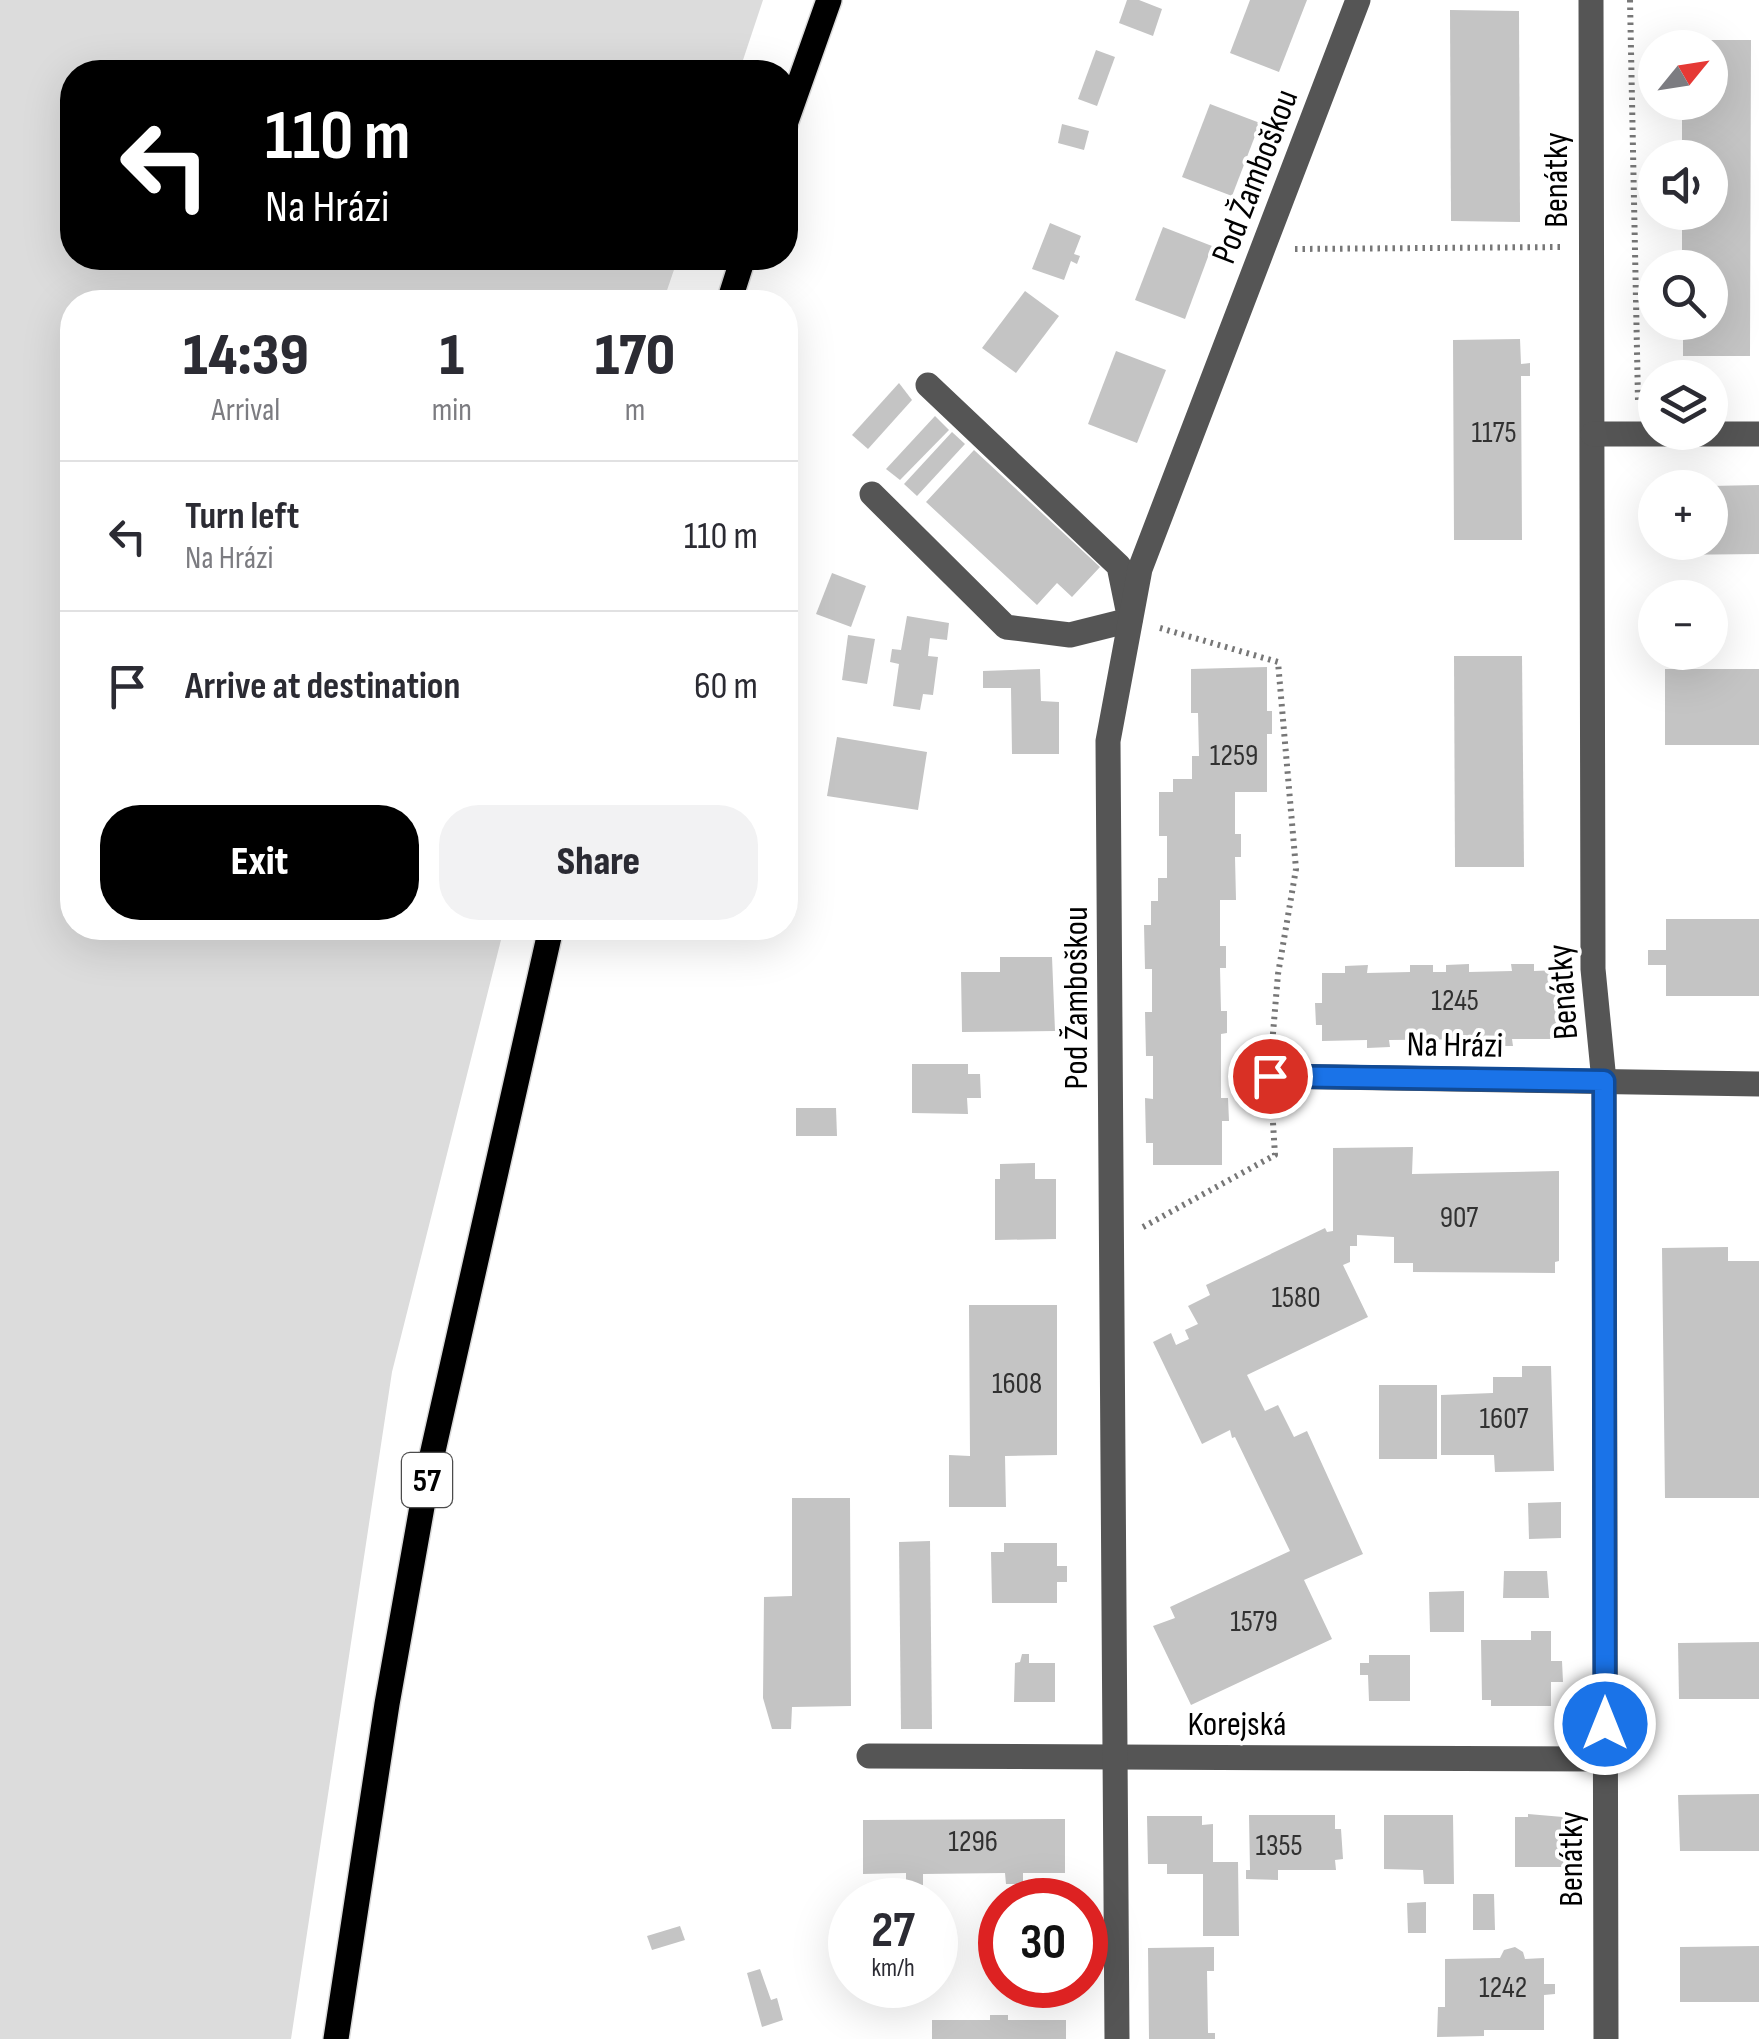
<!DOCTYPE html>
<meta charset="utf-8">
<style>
:root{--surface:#fff;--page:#f2f2f3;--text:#2b2b33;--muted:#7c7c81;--line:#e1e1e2;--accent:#000}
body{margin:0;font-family:"Sofia Sans Condensed",sans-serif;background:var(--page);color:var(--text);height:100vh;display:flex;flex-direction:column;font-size:38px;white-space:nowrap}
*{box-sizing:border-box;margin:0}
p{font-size:32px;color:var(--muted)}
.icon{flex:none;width:55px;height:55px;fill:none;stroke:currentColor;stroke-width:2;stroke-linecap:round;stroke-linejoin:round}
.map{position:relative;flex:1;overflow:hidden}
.sheet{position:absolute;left:60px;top:290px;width:738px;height:650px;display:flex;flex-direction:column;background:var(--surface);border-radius:40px;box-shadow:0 10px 40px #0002}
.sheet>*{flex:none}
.guide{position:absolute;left:60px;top:60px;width:738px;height:210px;border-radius:40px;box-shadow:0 10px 40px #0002;background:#000;color:#fff;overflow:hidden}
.needle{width:65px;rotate:60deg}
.fabs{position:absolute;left:1638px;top:30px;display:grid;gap:20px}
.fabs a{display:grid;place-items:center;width:90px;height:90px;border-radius:50%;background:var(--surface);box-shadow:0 10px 40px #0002;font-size:50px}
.speed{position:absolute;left:828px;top:1878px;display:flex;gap:20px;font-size:50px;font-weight:700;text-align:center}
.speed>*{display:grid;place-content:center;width:130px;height:130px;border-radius:50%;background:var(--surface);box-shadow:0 10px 40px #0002;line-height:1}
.speed small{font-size:25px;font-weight:400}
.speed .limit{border:15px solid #d22;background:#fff;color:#111}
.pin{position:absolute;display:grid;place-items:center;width:85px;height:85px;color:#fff;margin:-42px;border:5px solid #fff;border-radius:50%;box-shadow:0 2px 10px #0007}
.me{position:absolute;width:110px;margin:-55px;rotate:0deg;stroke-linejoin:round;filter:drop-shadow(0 0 8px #0008)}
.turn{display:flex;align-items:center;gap:35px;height:210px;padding:0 40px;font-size:45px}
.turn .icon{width:130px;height:130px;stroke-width:2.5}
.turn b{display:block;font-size:70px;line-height:85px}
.eta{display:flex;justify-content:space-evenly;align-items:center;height:170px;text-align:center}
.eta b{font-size:60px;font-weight:800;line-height:70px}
.action{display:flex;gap:20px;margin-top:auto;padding:20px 40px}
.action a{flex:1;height:115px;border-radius:40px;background:var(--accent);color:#fff;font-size:40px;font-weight:800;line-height:115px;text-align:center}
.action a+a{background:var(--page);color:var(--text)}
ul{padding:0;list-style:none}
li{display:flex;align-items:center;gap:30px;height:150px;padding:0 40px;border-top:2px solid var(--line)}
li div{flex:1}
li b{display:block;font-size:38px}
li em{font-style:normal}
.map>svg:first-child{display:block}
.green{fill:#dcdcdc}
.building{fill:#c4c4c4}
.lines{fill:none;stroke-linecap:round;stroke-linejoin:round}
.major-casing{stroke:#dbdbdb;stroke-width:28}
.path{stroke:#777;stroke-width:6;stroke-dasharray:2.5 5;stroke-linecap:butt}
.minor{stroke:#555;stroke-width:25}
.major{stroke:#000;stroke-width:25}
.route-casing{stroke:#114b97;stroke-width:25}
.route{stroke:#1a73e8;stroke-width:18}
.labels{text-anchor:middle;stroke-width:8;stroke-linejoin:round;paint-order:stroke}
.number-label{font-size:30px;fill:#313131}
.shield{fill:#fff;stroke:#4c4c4c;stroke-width:2.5}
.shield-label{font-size:32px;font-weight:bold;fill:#000}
.street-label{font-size:35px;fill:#000;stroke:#fff}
</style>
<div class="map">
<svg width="1759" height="2039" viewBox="0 0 1759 2039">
<rect width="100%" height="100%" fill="#fff"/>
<path class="green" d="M0,0H763L739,72H72V258H678L663,302H72V928H504L392,1372L291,2039H0Z"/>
<g class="building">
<path d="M1127,0H1139L1162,9L1153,36L1119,23Z"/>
<path d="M1250,0H1307L1279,72L1230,53Z"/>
<path d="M1450,10L1519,11L1520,222L1451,221Z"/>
<path d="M1682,40H1751L1750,356H1683V322H1710V268H1682V212H1710V158H1682V102H1710V48H1682Z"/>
<path d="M1096,50L1115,57L1097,106L1078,99Z"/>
<path d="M1210,104L1260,123L1232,196L1182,177Z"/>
<path d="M1062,124L1089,131L1084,150L1058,143Z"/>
<path d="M1050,223L1081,236L1074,254L1080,256L1077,264L1071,261L1064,280L1032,269Z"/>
<path d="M1163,227L1212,246L1185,319L1135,300Z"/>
<path d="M1025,291L1059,316L1016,373L982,348Z"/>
<path d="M1520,339L1521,364L1530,363V376H1521L1522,540H1454L1453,340Z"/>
<path d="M1116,351L1166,370L1137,443L1088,424Z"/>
<path d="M899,383L912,400L868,449L852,435Z"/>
<path d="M935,416L949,430L900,480L886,469Z"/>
<path d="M952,432L965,444L917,496L904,484Z"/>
<path d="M974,450L1100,567L1072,597L1057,583L1037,605L926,502Z"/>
<path d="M1759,485V554L1667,555V542H1710V486Z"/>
<path d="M832,573L866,586L851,627L816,614Z"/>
<path d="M907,616L949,623L947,640L930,638L928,656L938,657L933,695L923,694L920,710L893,706L899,664L890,662L892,649L901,650Z"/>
<path d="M848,635L875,639L867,684L842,680Z"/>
<path d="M1454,656H1522L1524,867H1455Z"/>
<path d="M1267,667V711H1272V734H1267V792H1235V834H1241V857H1235L1236,900H1220V946H1226V968H1220L1221,1011H1227V1033L1221,1034V1098H1228L1229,1121H1222V1165H1153V1143H1146L1145,1098L1153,1099V1056H1146L1145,1012H1152V969H1145L1144,925H1151V901H1158V878H1167V836H1159V792H1173V779H1192V756H1199L1198,713H1191V669Z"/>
<path d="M1040,669L1041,701L1059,702V754H1012L1011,688H983V671Z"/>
<rect x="1665" y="669" width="94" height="76"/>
<path d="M837,737L927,752L918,810L827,796Z"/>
<path d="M1666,919H1759V996H1666V965H1648V950H1666Z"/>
<path d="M1000,957H1052L1055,1031L962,1032L961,972H1000Z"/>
<path d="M1469,964V972L1512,971L1511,964H1534V971L1558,970L1557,1001H1564V1023H1557V1039H1512L1513,1046H1490V1039L1389,1040L1390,1047L1367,1048V1040L1322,1041V1025H1316L1315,1003H1322V973H1345V966L1368,965L1367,973L1410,972V965H1433V972H1446V965Z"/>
<path d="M912,1064H968V1074H980L981,1098H967L968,1114L912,1113Z"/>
<path d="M796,1108H836L837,1136H796Z"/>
<path d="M1413,1147L1412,1174L1559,1171V1261L1555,1262V1273L1413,1272V1263H1394V1237L1357,1235V1246H1350V1262L1343,1265L1368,1317L1247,1375L1265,1411L1278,1405L1294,1437L1307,1431L1363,1554L1304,1580L1332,1639L1191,1705L1153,1626L1175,1618L1170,1607L1290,1551L1235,1437L1232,1438L1230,1430L1202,1444L1153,1342L1171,1333L1176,1345L1189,1339L1185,1330L1198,1324L1188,1306L1210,1295L1206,1285L1325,1228L1327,1232L1333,1231V1148Z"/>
<path d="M1035,1163V1179H1056V1239L995,1240V1179H1000V1164Z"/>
<path d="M1728,1247V1261H1759V1498H1665L1662,1248Z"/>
<path d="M969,1305H1057V1455L1005,1456L1006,1507H949V1455L970,1456Z"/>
<path d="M1522,1366H1551L1554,1471L1495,1472L1494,1455H1441V1395L1493,1393V1377H1522Z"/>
<rect x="1379" y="1385" width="58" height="74"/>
<path d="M792,1498H850L851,1706L792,1707L791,1729H772L763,1698L764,1597L792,1596Z"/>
<path d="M1561,1502V1538L1529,1539L1528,1503Z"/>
<path d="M930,1541L932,1729H901L899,1542Z"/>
<path d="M1004,1543H1057V1566H1067V1582H1057V1603H992L991,1552H1004Z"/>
<path d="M1504,1571H1547L1549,1598H1503Z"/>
<path d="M1464,1591V1632H1430L1429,1592Z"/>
<path d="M1531,1631H1551V1661H1562L1563,1682H1551V1706H1491V1700H1482L1481,1640H1531Z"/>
<path d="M1759,1642V1699H1679L1678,1643Z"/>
<path d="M1022,1654H1029V1663H1055V1702H1014L1015,1663L1020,1662Z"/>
<path d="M1369,1655H1410V1701H1369L1368,1675H1360V1663H1369Z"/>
<path d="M1759,1794V1851H1680L1678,1795Z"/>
<path d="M1528,1814L1563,1817L1565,1867H1515V1817H1528Z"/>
<path d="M1249,1815H1335V1829H1341L1343,1859L1335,1860L1336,1870H1278V1880L1246,1879V1870H1250Z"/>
<path d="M1384,1815H1453L1454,1884H1424L1423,1870L1384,1869Z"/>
<path d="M1147,1816H1202V1825L1213,1824V1862H1238L1239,1936H1203V1874H1167V1864H1148Z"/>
<path d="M1065,1819V1873H1023V1884H1006L1005,1873L923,1874V1885L906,1884V1873L863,1874V1820Z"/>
<path d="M1473,1894H1494L1495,1930H1473Z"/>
<path d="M1426,1902V1933H1408L1407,1903Z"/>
<path d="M680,1926L685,1940L652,1950L647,1936Z"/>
<path d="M1759,1946V2002H1680V1947Z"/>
<path d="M1214,1947V1971H1207L1208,2033H1215V2039H1149L1148,1948Z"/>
<path d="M1515,1947L1523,1952L1525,1959L1544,1958V1984H1555V1994L1544,1995V2030H1484V2036L1437,2037L1438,2007H1445V1959L1500,1958L1504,1950Z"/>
<path d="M760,1969L771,2000L777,1998L783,2020L762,2027L747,1973Z"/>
<path d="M990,2015H1008V2020H1066V2039H932V2020H990Z"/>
</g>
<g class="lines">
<g class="major-casing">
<g id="major">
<path d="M785,124L829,0"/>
<path d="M729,302L743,258"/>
<path d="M336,2039L387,1704L428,1473L551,928"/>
</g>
</g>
<g class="path">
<path d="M1630,0L1638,401"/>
<path d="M1295,249L1562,247"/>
<path d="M1160,628L1278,662L1296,869L1278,974L1272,1045"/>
<path d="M1143,1227L1275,1155L1272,1107"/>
</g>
<g class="minor">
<path d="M1591,0L1593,969L1604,1081L1606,2039"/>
<path d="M1593,434H1759"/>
<path d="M872,494L1006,627L1070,635L1130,620L1119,566L928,385"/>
<path d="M1270,1076L1759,1084"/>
<path d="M869,1756L1605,1759"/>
<path d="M1117,2039L1108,741L1140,569L1358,0"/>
</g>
<use href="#major" class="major"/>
</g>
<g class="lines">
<g class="route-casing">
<path id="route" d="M1270,1076L1604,1081L1605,1724"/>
</g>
<use href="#route" class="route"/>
</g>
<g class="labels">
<g class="number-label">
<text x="1494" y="442">1175</text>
<text x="1234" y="765">1259</text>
<text x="1455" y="1010">1245</text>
<text x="1459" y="1227">907</text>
<text x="1296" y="1307">1580</text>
<text x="1017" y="1393">1608</text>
<text x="1504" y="1428">1607</text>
<text x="1254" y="1631">1579</text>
<text x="973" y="1851">1296</text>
<text x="1279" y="1855">1355</text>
<text x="1503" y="1997">1242</text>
</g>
<rect class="shield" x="402" y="1453" width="50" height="54" rx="8"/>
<g class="shield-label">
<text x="427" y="1491">57</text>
</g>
<g class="street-label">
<text transform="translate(1254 176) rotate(-69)" y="12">Pod Žamboškou</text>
<text transform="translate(1555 180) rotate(-90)" y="12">Benátky</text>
<text transform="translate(1562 992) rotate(-94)" y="12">Benátky</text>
<text transform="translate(1075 998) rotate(-90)" y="12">Pod Žamboškou</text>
<text transform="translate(1455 1044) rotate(1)" y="12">Na Hrázi</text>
<text x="1237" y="1735">Korejská</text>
<text transform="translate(1570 1859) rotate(-90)" y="12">Benátky</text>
</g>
</g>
</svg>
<div class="fabs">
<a><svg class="needle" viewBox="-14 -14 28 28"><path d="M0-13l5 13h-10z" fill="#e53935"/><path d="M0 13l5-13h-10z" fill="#7c7c81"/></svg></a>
<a><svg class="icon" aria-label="sound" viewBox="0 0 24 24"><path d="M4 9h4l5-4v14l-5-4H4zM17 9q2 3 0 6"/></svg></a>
<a><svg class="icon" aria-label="search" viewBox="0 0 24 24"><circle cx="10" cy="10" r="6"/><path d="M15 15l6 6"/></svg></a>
<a><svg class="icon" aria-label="layers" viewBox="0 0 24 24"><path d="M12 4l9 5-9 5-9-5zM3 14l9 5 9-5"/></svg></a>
<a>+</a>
<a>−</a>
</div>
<div class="speed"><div>27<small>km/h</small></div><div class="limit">30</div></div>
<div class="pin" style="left:1270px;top:1076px;background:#d93025"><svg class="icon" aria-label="arrive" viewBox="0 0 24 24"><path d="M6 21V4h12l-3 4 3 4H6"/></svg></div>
<svg class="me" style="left:1605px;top:1724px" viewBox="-20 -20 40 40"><circle r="17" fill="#1a73e8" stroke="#fff" stroke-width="3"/><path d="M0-11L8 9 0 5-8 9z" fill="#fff"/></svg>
<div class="guide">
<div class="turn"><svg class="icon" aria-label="left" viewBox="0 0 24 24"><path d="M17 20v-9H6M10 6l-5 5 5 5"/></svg><div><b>110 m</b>Na Hrázi</div></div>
</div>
<section class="sheet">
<div class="eta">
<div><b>14:39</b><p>Arrival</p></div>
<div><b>1</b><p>min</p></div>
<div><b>170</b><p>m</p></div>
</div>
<ul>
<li><svg class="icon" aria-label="left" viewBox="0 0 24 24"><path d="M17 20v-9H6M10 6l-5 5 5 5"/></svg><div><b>Turn left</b><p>Na Hrázi</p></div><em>110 m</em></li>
<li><svg class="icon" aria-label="arrive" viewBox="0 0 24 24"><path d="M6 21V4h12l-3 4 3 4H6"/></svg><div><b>Arrive at destination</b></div><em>60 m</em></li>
</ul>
<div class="action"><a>Exit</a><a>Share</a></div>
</section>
</div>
